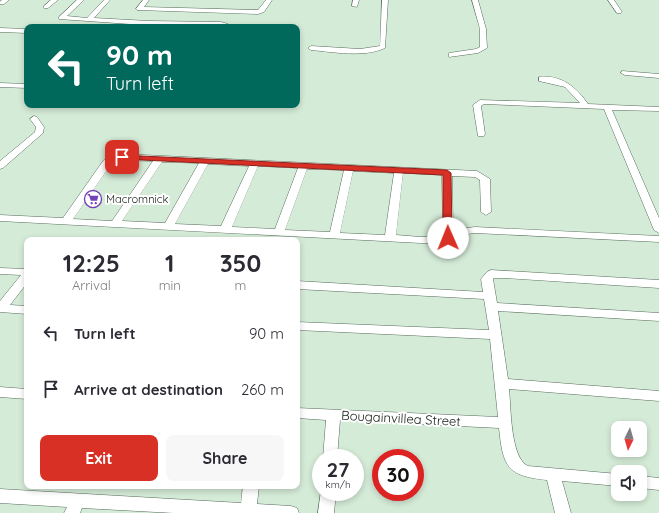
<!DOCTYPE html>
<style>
:root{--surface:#fff;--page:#f7f7f7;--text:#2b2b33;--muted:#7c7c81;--accent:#d93025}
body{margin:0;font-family:Quicksand,sans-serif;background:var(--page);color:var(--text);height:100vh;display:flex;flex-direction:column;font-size:15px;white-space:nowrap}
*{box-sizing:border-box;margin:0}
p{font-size:13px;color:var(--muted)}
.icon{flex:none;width:22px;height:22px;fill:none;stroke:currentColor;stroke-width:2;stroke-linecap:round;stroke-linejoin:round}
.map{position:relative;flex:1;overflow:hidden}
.drawer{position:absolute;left:24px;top:237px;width:276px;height:252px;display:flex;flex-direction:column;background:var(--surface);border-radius:8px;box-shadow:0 2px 6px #0003}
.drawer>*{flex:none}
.banner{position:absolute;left:24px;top:24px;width:276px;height:84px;border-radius:8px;box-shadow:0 2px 6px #0003;background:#00695c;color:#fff;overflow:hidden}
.needle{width:26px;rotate:185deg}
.controls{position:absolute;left:611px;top:421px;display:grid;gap:8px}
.controls a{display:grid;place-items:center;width:36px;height:36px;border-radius:8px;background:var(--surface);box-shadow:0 2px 6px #0003;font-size:20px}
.speed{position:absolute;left:312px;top:449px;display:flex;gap:8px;font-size:20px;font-weight:700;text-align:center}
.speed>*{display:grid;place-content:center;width:52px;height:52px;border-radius:50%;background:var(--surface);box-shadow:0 2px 6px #0003;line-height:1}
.speed small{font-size:10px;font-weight:400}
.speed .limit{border:6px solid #d22;background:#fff;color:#111}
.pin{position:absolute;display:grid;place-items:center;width:34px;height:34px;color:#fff;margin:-17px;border-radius:8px;box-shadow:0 2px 6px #0006}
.me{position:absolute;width:44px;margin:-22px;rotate:359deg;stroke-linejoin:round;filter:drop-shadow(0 0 3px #0008)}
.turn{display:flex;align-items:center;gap:14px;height:84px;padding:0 16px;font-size:18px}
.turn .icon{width:52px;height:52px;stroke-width:2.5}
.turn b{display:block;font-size:28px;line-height:34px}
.eta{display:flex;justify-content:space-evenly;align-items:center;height:68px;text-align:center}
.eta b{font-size:24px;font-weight:700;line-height:28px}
.primary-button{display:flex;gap:8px;margin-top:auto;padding:8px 16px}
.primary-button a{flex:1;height:46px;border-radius:8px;background:var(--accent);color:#fff;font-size:16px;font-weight:700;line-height:46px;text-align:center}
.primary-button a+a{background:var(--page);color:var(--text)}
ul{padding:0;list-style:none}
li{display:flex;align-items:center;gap:12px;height:56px;padding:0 16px}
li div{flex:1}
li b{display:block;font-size:15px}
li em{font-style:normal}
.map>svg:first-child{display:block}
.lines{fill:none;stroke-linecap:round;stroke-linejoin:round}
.street-casing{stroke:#586c5b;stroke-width:1}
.street{fill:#fff;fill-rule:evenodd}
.route{fill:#d93025;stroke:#8d1f18}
.labels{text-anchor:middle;stroke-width:4;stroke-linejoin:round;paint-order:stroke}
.poi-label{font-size:11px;fill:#111912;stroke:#fff;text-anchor:start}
.near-street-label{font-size:13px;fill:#111912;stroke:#fff}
</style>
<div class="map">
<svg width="659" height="513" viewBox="0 0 659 513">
<rect width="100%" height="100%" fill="#d4ebd7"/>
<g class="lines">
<g class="street-casing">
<g id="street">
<path d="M2,0H9L4,4H0V2Z"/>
<path d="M51,0H58L48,8H44V6Z"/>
<path d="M77,0H84L67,16L87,18L104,0H110L94,18L149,21L221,22L228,24L229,27L151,25L149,27H142L144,25L59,19V17Z"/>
<path d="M143,0H149L144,7L258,10L266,0H272L264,12L258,14L137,10L136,9Z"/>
<path d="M353,0H359L357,7L352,6Z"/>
<path d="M382,0H388L385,48C363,58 334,52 311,50L308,48L311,46L360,49L380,46Z"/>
<path d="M472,0H478L486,29L487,48L478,53L449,57V53L476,49L480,47V29Z"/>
<path d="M608,0H614L622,12L621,13H617Z"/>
<path d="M0,28L27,29V33L0,32Z"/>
<path d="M622,71L659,74V78L625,75L621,73Z"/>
<path d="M539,77C561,74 577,88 588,104L659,107V111L612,110L659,218V233L654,230L604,109L484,104L481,106L485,134L484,136H478L473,105L480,100L580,103L565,87L539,81Z"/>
<path d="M0,83L27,84V88L0,87Z"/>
<path d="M34,116L37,117L44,127L43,133L3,168L0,169V161L35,132L36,127L30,119Z"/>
<path d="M122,154L477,171L490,179L491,212L486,215L481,212L480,180L475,177L452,176L453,230L475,227L659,236V242L475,233L460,235L452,240L442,243H421L0,221V215L63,218L103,161L108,156ZM114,160L153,161L112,221L73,219ZM162,162L199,163L165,223L122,221ZM208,164L249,166L221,226L175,224ZM258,166L298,168L275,229L232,227ZM307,169L344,170L330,232L285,230ZM353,171L394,173L385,235L340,233ZM403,173L442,175L443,236L421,237L396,235Z"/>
<path d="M0,268L27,269V283L10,305L27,306V314L0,312V301L21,275L0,274Z"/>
<path d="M491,270L659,280V288L505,278H494L493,279L497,303L659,313V321L498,311L508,379L659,391V401L509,389C511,406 510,458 528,466L618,474V486L562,481L571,513H555L547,480C507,476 503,467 499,428L340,420L337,458H323L326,420L297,418V408L498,417L490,339L297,330V322L489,330L484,299L297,289V281L483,292L481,279L487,272Z"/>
<path d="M0,387L27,389V399L0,397Z"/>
<path d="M640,476L659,478V490L640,488Z"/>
<path d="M243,486H259L257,504L291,506L297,508L299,513H174L82,508L80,513H64L67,507L0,503V489L241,503Z"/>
<path d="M321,490V492H336L334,513H318Z"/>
</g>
</g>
<use href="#street" class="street"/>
</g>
<path class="route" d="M119,155L447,170L451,173L452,238L448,240L443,238V175L122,159H119Z"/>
<defs>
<g id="supermarket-ring" transform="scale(0.9)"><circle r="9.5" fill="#fff" stroke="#7441b9" stroke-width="1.5"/><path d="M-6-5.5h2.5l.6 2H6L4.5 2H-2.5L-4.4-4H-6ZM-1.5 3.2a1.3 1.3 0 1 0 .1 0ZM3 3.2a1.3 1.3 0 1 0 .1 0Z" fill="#7441b9"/></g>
</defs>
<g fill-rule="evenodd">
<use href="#supermarket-ring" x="93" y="199"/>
</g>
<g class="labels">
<g class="poi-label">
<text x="106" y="203">Macromnick</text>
</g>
<g class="near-street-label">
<text transform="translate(401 418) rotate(3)" y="5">Bougainvillea Street</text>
</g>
</g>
</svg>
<div class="controls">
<a><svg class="needle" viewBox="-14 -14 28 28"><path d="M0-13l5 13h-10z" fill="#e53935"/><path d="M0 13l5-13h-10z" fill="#7c7c81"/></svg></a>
<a><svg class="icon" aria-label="sound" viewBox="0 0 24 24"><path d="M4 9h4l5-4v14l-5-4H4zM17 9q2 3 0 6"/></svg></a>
</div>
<div class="speed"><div>27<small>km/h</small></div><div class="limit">30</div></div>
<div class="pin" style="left:122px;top:157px;background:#d93025"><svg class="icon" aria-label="arrive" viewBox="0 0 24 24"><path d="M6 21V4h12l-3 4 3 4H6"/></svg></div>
<svg class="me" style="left:448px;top:238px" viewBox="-20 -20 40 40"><circle r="19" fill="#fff"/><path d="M0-13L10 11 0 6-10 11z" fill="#d93025"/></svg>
<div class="banner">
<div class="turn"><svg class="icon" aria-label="left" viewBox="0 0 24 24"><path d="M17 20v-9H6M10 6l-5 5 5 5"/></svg><div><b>90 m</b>Turn left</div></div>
</div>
<section class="drawer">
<div class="eta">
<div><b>12:25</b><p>Arrival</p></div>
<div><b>1</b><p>min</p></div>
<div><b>350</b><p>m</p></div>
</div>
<ul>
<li><svg class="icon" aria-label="left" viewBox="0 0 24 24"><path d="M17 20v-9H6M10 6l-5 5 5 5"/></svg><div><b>Turn left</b></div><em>90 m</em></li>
<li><svg class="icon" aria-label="arrive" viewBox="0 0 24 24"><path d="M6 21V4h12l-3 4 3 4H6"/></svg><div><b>Arrive at destination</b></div><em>260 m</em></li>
</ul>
<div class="primary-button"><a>Exit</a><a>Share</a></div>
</section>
</div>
